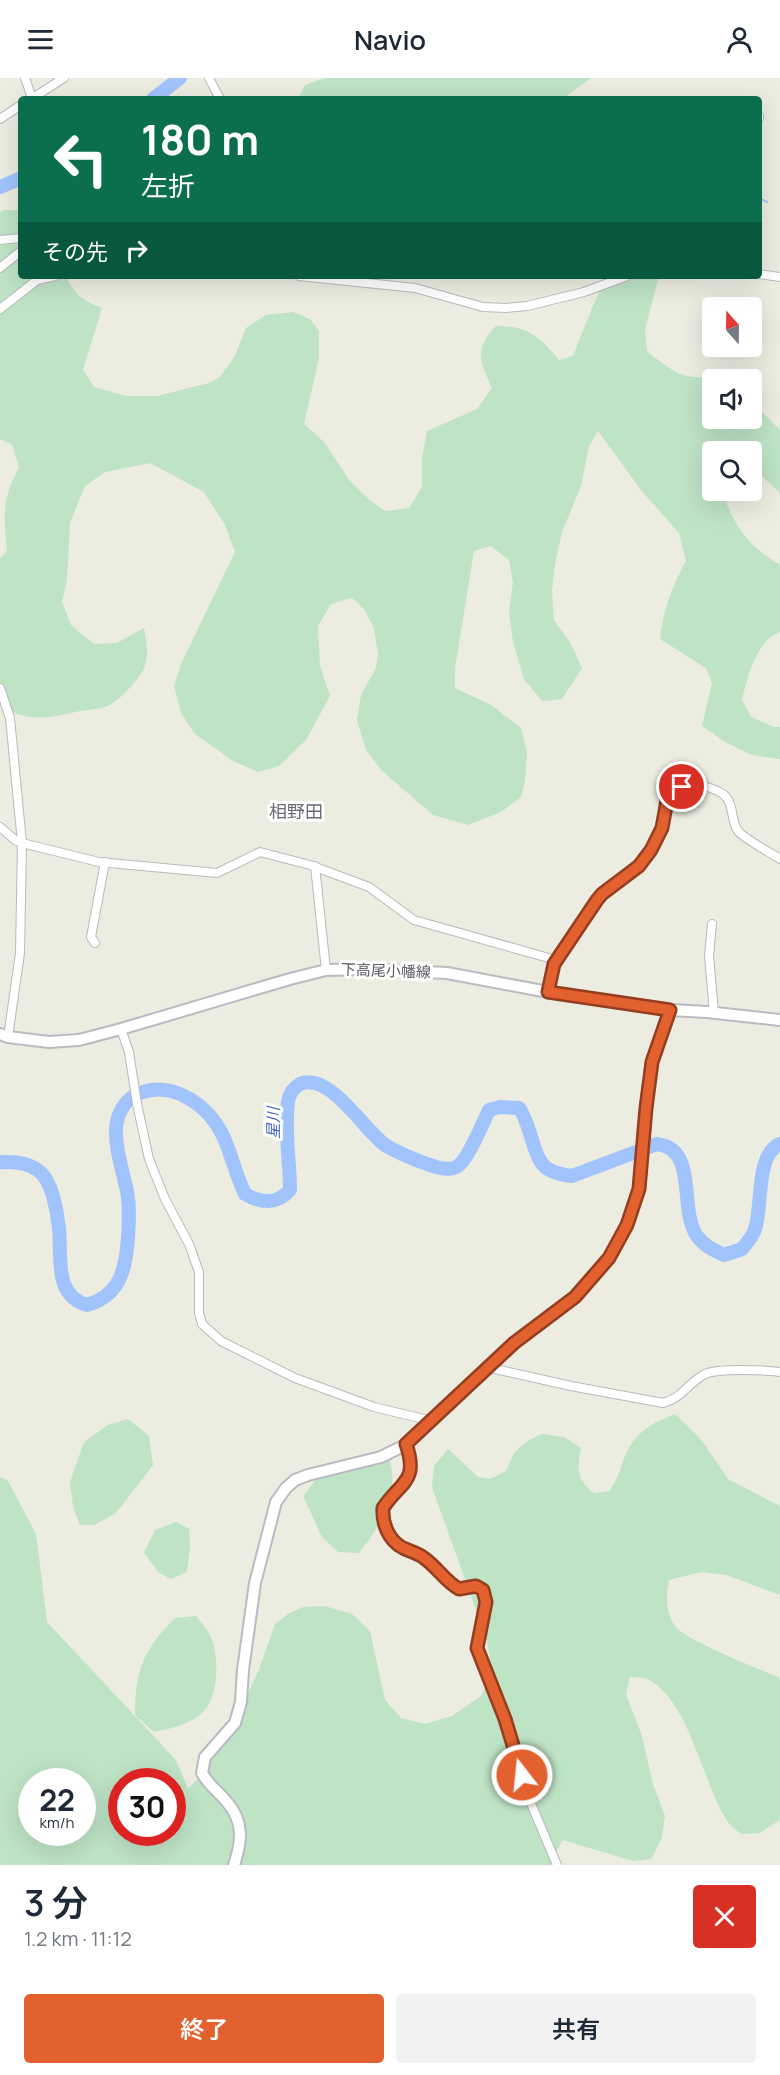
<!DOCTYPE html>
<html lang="ja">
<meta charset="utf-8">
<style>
:root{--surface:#fff;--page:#f2f2f3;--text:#1f2937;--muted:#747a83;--accent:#e3602f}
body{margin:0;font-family:Manrope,"Noto Sans JP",sans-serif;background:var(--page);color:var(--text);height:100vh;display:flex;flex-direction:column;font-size:22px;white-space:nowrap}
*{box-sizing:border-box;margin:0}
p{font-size:20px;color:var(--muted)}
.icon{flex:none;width:33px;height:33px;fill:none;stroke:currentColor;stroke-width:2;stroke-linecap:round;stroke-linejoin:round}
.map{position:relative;height:1787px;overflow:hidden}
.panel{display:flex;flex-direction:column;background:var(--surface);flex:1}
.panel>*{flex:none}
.guide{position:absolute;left:18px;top:18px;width:744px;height:183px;border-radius:6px;box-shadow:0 6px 24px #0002;background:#0b6e4f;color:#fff;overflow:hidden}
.needle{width:39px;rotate:340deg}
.tools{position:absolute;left:702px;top:219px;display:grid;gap:12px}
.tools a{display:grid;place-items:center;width:60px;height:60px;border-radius:6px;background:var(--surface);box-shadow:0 6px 24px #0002;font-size:30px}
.speed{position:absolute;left:18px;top:1690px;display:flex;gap:12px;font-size:30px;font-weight:700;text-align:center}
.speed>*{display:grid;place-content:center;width:78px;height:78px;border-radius:50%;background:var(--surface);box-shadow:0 6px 24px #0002;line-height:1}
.speed small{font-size:15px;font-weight:400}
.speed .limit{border:9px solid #d22;background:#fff;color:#111}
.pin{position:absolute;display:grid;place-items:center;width:51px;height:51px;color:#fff;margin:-26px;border:3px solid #fff;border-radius:50%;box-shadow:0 2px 6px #0007}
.me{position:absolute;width:66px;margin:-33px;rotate:344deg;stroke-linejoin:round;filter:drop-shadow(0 0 4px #0008)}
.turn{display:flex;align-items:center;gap:21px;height:126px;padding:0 24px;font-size:27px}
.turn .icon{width:78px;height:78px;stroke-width:2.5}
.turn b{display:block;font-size:42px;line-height:51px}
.then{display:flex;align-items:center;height:57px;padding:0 24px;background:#0003;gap:12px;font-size:22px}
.round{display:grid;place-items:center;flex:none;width:63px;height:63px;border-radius:6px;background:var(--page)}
.headline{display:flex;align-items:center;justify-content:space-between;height:102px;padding:0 24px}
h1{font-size:36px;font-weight:600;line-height:45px}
.cta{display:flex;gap:12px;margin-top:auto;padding:12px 24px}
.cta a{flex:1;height:69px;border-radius:6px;background:var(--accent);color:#fff;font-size:24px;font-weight:600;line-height:69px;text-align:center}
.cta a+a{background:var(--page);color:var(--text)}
header{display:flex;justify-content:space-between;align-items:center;height:78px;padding:0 24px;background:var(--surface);font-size:27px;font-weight:600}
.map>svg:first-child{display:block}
.green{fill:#bee3c5;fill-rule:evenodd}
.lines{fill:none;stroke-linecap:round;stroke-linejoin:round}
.stream{stroke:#a1c3fc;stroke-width:2}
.river{stroke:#a1c3fc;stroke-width:14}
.street-casing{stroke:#b9babf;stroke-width:10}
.secondary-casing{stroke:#babbc2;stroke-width:14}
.street{stroke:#fff;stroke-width:8}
.secondary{stroke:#fff;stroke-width:10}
.route-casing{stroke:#943e1f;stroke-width:15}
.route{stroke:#e3602f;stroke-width:10}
.labels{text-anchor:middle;stroke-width:6;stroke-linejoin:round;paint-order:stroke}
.street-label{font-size:15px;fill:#595b61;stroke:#fff}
.water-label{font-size:16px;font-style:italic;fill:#4568be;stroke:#fff}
.quarter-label{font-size:18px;fill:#6a6d73;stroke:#fff}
</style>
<header><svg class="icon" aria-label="menu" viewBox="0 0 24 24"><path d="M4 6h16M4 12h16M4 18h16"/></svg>Navio<svg class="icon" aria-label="person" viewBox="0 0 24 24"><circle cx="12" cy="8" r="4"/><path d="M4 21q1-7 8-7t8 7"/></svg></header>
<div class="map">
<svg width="780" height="1787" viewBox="0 0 780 1787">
<rect width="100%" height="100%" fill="#ecece1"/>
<g class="green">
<path d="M325,0H591L562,21H298L305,7Z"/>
<path d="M3,132H21V198H66C73,215 84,224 102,230L83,292L94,309L126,318H157L209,305L220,299L235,278L246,250L266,237L293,234L310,241L319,253V280L304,346L325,365L349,402L366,419L385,433L409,430L422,409V380L427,353L477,331L492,310C480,283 473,272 496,248C528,248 539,258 559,282L573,278L592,230L607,198H659L645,252L647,273C658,282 670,292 683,297C696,301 712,298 726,301L712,302V340H752V324L780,352V415L752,389V374H712V412L722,413C734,448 747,467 780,487V554C756,563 748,598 742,621L751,639L774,649H780V681L752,677L725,664L702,648L712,605L706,590L660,561C663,533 672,508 686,483L679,455L641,412L598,353L589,368L581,408L562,454L555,486L552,514L554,542L570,564L582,590L562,621L542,623L524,601L513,564L509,534L513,504L509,482L491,468L474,473L455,590V610L491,627L521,650L527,675L525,703L521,719L501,734L468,747L433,737L382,693L366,672L357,642L361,617L376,590L378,576L374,550L364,531L352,520L331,526L318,548L320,588L330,618L306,662L279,688L258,694L233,683L195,656L181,635L174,608L181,586L235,474L225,447L204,414L150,385L105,394L85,408L70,445L67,502L62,524L71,547L94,566L117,565L144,550C146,562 149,576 145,587C142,599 119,623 108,628C100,631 88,632 80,633C51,639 24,647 0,625V480L7,473C4,434 1,425 19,389L12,366L0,361V134Z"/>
<path d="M675,1336L700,1360L728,1401L780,1428V1517L726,1497L701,1494L669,1502C666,1519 665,1532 675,1548C683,1561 761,1592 780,1600V1742L759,1755L742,1756C737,1753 731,1749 728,1744C702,1707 689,1616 644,1600C640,1599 634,1599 630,1599L626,1616L642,1658L653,1706L665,1738L662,1760L651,1781L633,1783L563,1762L554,1777L558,1787H0V1399L8,1403L36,1456L47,1544L176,1682L188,1711L200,1699L230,1655L258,1594L275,1546L288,1536L303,1529L325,1528L352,1536L370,1553L385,1622L401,1640L425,1646L452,1638L481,1618L492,1593L487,1563L432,1409L434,1388L448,1371L478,1399L490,1401L506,1393L514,1375L527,1363L542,1356L564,1359L581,1370C577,1391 576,1401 594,1415L609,1413C618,1402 620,1391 625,1378C637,1353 650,1346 675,1336ZM32,1704H82V1755H32ZM122,1704H172V1755H122Z"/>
<path d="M128,1341L149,1358L153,1387L116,1435L94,1447H80L73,1429L70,1404L84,1364L108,1347Z"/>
<path d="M375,1376L389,1381C401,1413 379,1450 359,1475L338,1474L322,1459L303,1418L320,1397Z"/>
<path d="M176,1444L189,1451L190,1469L187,1494L171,1501L159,1495L144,1475L155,1452Z"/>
<path d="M196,1538C201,1544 207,1551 210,1557C220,1579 220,1625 197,1639C184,1648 169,1651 154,1654L135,1637C135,1593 143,1572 175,1540Z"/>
</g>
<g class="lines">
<path class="stream" d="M759,120L767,124"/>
<g class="river">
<path d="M153,21L180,0"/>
<path d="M0,109L21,100"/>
<path d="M0,1084C13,1084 25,1084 36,1091C45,1096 50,1108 53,1118C56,1129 58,1140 59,1151C62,1178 53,1217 87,1227C121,1217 126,1190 128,1159C129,1143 130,1129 127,1113C123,1094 115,1071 116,1050C117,1035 126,1020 140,1015C175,1002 210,1029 224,1060C232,1078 236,1098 245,1116C260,1125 277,1127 290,1112C290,1083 284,1053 288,1024C289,1017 293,1010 300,1006C329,993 364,1052 385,1067C398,1075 413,1081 427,1086C436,1089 449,1094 458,1088C468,1081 483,1045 489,1032L500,1029L519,1030C531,1045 533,1083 548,1091C556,1096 564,1097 572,1098L657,1066C699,1071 678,1131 697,1158C704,1168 714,1172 724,1177L742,1171C747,1165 753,1158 755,1151C763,1128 755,1077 780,1066"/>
</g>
<g class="street-casing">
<g id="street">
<path d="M25,0L32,20"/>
<path d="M209,0L220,21"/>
<path d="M31,21L64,0"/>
<path d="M759,40V38"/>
<path d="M0,41L21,27"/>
<path d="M0,162L21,160"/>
<path d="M0,190L21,173"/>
<path d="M759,196L780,199"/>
<path d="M299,198L415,210L483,229L506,230L527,228L584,214L627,198"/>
<path d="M37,202L55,198"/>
<path d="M0,231L37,202L36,198"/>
<path d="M0,610L10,640L22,765L20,875L8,959"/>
<path d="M0,749L15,762L22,765L99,784L217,795L260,774L310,787L369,809L414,842L556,882"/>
<path d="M315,788L326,892"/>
<path d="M712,846L709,878L714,935"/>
<path d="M95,865L91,859L105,784"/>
<path d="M548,914L554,886L597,822C610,806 631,798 645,780C653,769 663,754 665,740C665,732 664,724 668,717C677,701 710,707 723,716C735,726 730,742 738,753C743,760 771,775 780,781"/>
<path d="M121,951L129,974L137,1026L149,1081L165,1121L189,1166L199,1194V1235L202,1246L221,1263L295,1300L374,1329L432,1343"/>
<path d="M486,1289L571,1308L663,1325C681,1321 689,1304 705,1296C718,1290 765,1292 780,1294"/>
<path d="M407,1366C419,1404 401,1403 383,1429L386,1451L392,1461L400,1468L424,1480L449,1505L459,1511L479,1508L483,1512L486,1520L477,1570L505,1641L527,1716L557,1787"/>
</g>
</g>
<g class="secondary-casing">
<g id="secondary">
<path d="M0,956L8,959L49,964L79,962L121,951L290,901L326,892L364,891L447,895L548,914L670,932L707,934L780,942"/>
<path d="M234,1787C242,1763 244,1744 227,1724C217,1712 210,1709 202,1695L205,1679L235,1645L241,1624L243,1592L255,1505L276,1424L286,1410L295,1402L308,1397L381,1379L407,1366L514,1265L575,1219L609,1180L627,1147L639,1111L646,1031L652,984L670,932"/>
</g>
</g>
<use href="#street" class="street"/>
<use href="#secondary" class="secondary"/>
</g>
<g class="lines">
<g class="route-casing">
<path id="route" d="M522,1697L505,1641L477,1570L486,1524L483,1512L476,1508L459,1511C445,1503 437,1489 424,1480C418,1475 409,1473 403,1470C388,1462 382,1445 383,1430C401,1403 419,1404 406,1366L514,1265L575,1219L609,1180L627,1147L639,1111L646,1030L652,984L670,932L548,914L554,886L597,822L602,816L639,788L651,772L662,750L668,717L670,714L682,709"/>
</g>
<use href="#route" class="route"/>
</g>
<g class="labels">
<g class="street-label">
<text transform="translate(386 893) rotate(2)" y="5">下高尾小幡線</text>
</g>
<g class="water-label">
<text transform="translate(273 1045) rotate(-90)" y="6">星川</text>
</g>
<g class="quarter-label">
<text x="296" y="740">相野田</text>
</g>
</g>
</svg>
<div class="tools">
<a><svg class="needle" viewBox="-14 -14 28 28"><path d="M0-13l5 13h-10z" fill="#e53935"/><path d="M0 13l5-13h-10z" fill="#747a83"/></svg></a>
<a><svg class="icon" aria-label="sound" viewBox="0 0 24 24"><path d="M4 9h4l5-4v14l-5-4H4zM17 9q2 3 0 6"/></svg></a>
<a><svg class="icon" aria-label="search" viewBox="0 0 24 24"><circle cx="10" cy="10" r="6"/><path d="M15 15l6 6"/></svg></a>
</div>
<div class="speed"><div>22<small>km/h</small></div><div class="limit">30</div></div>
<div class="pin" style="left:682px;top:709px;background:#d93025"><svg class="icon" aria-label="arrive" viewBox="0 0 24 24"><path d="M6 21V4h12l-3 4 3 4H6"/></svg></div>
<svg class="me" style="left:522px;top:1697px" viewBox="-20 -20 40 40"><circle r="17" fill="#e3602f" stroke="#fff" stroke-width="3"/><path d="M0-11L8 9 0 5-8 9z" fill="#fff"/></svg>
<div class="guide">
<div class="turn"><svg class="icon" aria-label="left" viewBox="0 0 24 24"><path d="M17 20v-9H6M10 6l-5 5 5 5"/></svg><div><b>180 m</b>左折</div></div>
<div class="then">その先<svg class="icon" aria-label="right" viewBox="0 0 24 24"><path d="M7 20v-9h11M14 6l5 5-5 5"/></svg></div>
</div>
</div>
<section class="panel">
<div class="headline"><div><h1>3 分</h1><p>1.2 km · 11:12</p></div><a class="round" style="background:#d93025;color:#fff"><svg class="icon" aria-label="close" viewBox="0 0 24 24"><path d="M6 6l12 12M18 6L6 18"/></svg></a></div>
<div class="cta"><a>終了</a><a>共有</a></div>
</section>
